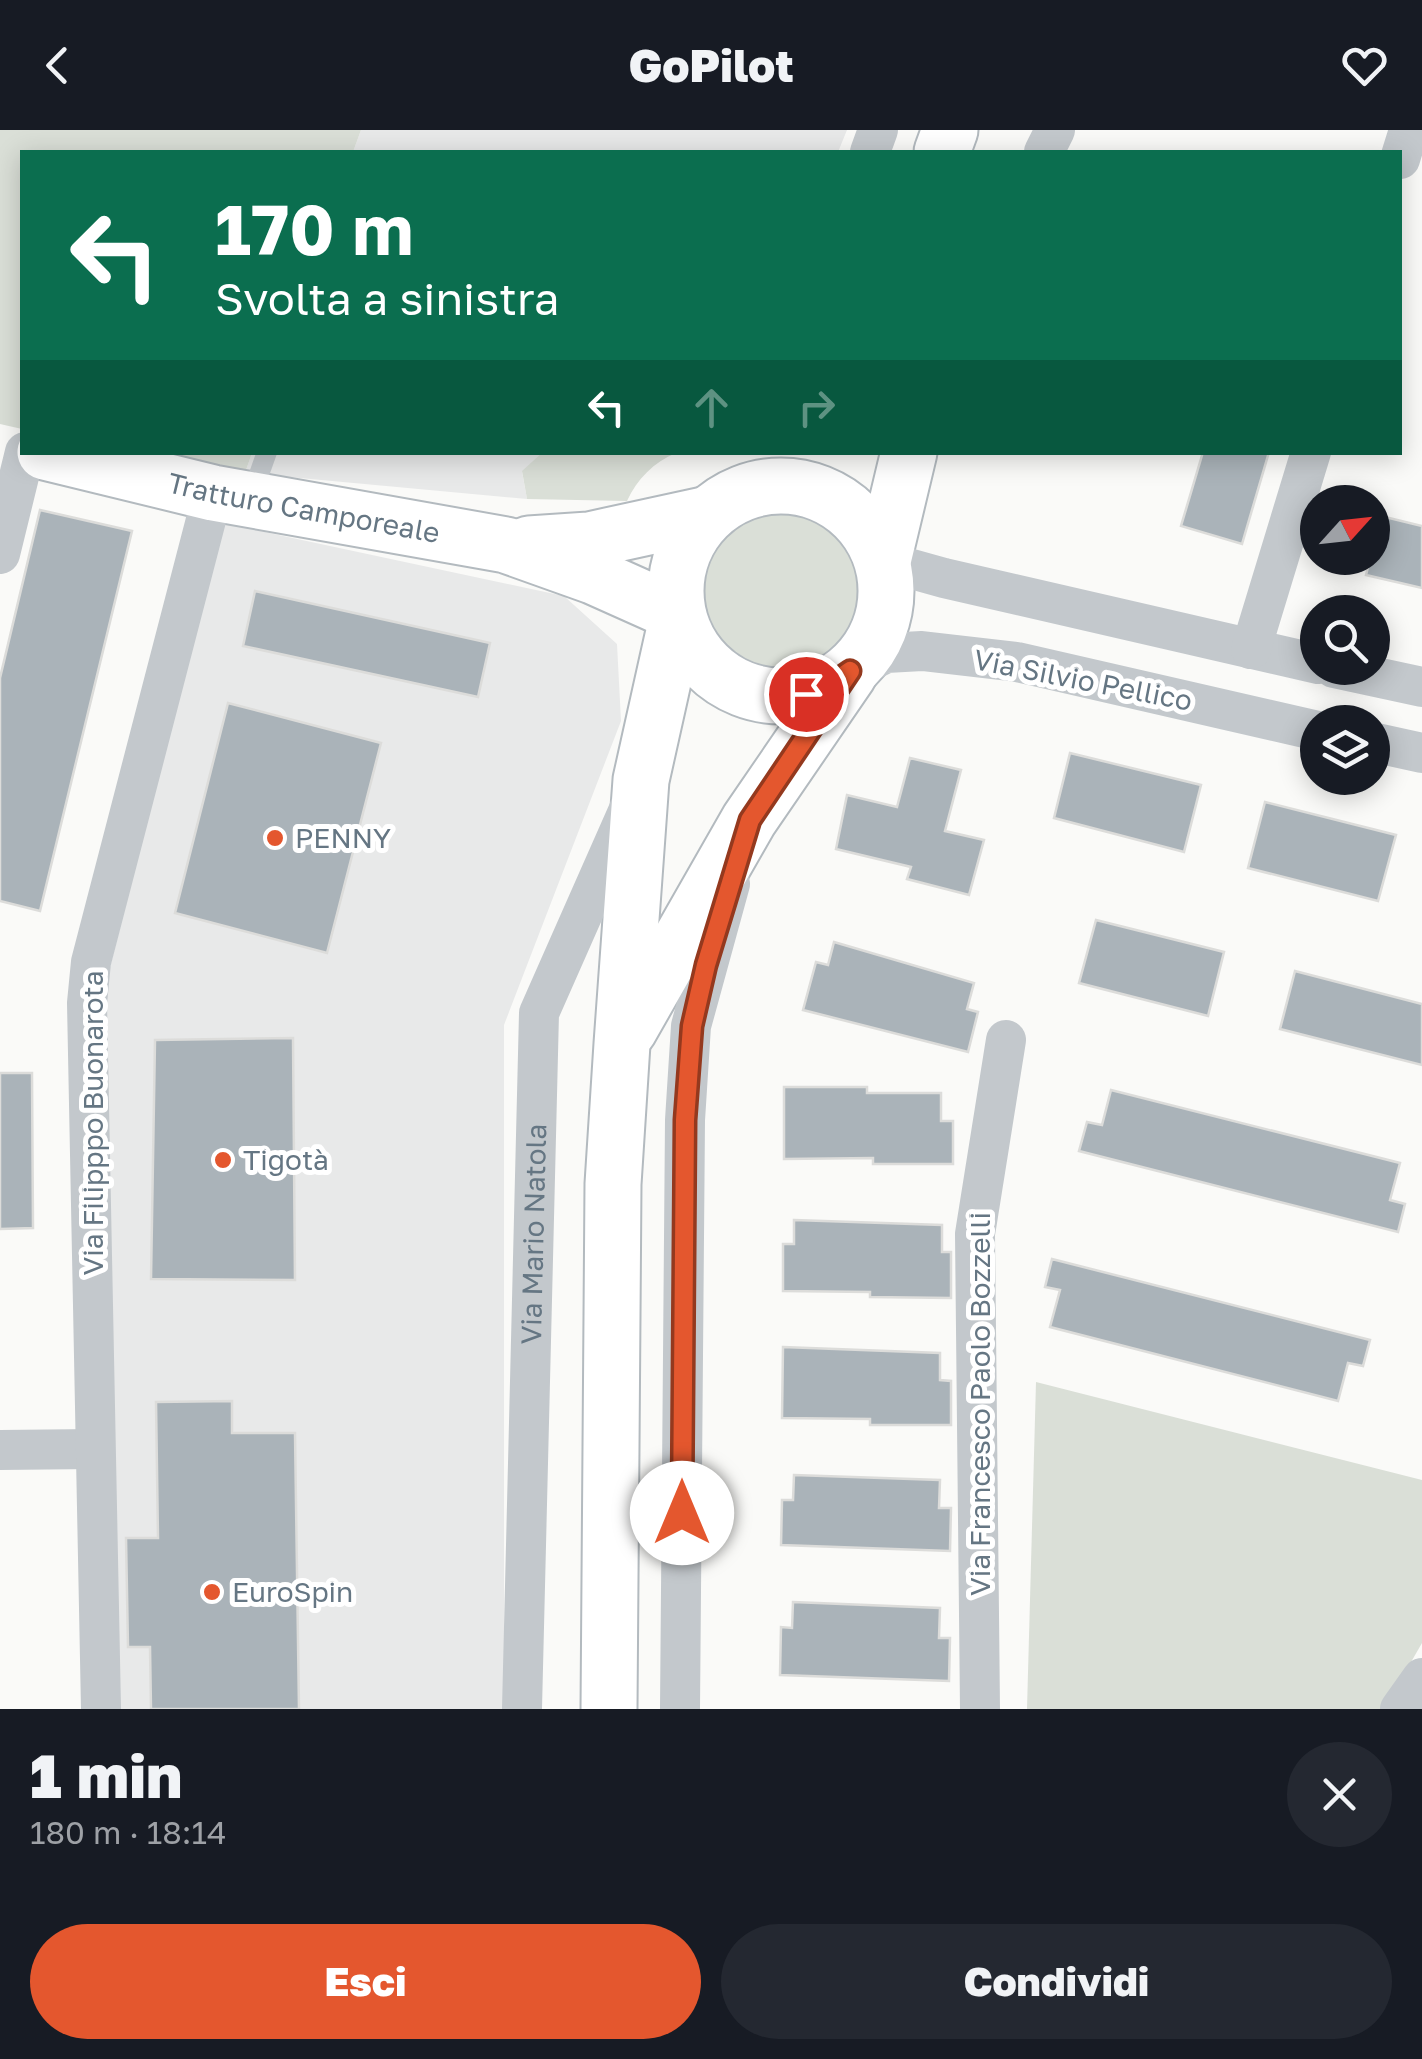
<!DOCTYPE html>
<html lang="it">
<meta charset="utf-8">
<style>
:root{--surface:#171b24;--page:#242831;--text:#f1f3f6;--muted:#9ea1a6;--accent:#e4572e}
body{margin:0;font-family:"Golos Text",sans-serif;background:var(--page);color:var(--text);height:100vh;display:flex;flex-direction:column;font-size:38px;white-space:nowrap}
*{box-sizing:border-box;margin:0}
p{font-size:32px;color:var(--muted)}
.icon{flex:none;width:55px;height:55px;fill:none;stroke:currentColor;stroke-width:2;stroke-linecap:round;stroke-linejoin:round}
.map{position:relative;height:1579px;overflow:hidden}
.panel{display:flex;flex-direction:column;background:var(--surface);flex:1}
.panel>*{flex:none}
.guide{position:absolute;left:20px;top:20px;width:1382px;height:305px;border-radius:0px;box-shadow:0 5px 25px #0003;background:#0b6e4f;color:#fff;overflow:hidden}
.needle{width:65px;rotate:63deg}
.controls{position:absolute;left:1300px;top:355px;display:grid;gap:20px}
.controls a{display:grid;place-items:center;width:90px;height:90px;border-radius:50%;background:var(--surface);box-shadow:0 5px 25px #0003;font-size:50px}
.pin{position:absolute;display:grid;place-items:center;width:85px;height:85px;color:#fff;margin:-42px;border:5px solid #fff;border-radius:50%;box-shadow:0 2px 10px #0007}
.me{position:absolute;width:110px;margin:-55px;rotate:0deg;stroke-linejoin:round;filter:drop-shadow(0 0 8px #0008)}
.turn{display:flex;align-items:center;gap:35px;height:210px;padding:0 30px;font-size:45px}
.turn .icon{width:130px;height:130px;stroke-width:2.5}
.turn b{display:block;font-size:70px;line-height:85px}
.lanes{display:flex;align-items:center;height:95px;padding:0 30px;background:#0003;justify-content:center;gap:50px;direction:ltr}
.lanes .off{opacity:.35}
.round{display:grid;place-items:center;flex:none;width:105px;height:105px;border-radius:52px;background:var(--page)}
.headline{display:flex;align-items:center;justify-content:space-between;height:170px;padding:0 30px}
h1{font-size:60px;font-weight:800;line-height:75px}
.cta{display:flex;gap:20px;margin-top:auto;padding:20px 30px}
.cta a{flex:1;height:115px;border-radius:60px;background:var(--accent);color:#fff;font-size:40px;font-weight:800;line-height:115px;text-align:center}
.cta a+a{background:var(--page);color:var(--text)}
header{display:flex;justify-content:space-between;align-items:center;height:130px;padding:0 30px;background:var(--surface);font-size:45px;font-weight:800}
.map>svg:first-child{display:block}
.built{fill:#e8e9e9}
.green{fill:#dadfd7}
.building{fill:#aab3b9;stroke:#dcdcda;stroke-width:2.5}
.lines{fill:none;stroke-linecap:round;stroke-linejoin:round}
.secondary-casing{stroke:#b3babf;stroke-width:59}
.lane{stroke:#c3c8cc;stroke-width:20}
.street{stroke:#c3c8cc;stroke-width:40}
.secondary{stroke:#fff;stroke-width:55}
.route-casing{stroke:#94391e;stroke-width:25}
.route{stroke:#e4572e;stroke-width:18}
.poi-dot{fill:#e4572e;stroke:#fff;stroke-width:4}
.labels{text-anchor:middle;stroke-width:10;stroke-linejoin:round;paint-order:stroke}
.street-label{font-size:28px;fill:#657683;stroke:#fff}
.poi-label{font-size:28px;fill:#657683;stroke:#fff;text-anchor:start}
</style>
<header><svg class="icon" aria-label="back" viewBox="0 0 24 24"><path d="M15 5l-7 7 7 7"/></svg>GoPilot<svg class="icon" aria-label="heart" viewBox="0 0 24 24"><path d="M12 20l-8-8c-3-5 5-10 8-4 3-6 11-1 8 4z"/></svg></header>
<div class="map">
<svg width="1422" height="1579" viewBox="0 0 1422 1579">
<rect width="100%" height="100%" fill="#fafaf8"/>
<g class="built">
<path d="M361,0H847L838,22H353Z"/>
<path d="M252,323H543L522,342L527,369L245,343Z"/>
<path d="M223,393L564,466L617,514L621,591L504,895V1579H115L105,857Z"/>
</g>
<g class="green">
<path d="M0,0H361L353,22H22V299L0,294Z"/>
<path d="M543,322H676V323C654,332 637,349 627,371L527,369L522,341Z"/>
<path d="M142,323H252L245,343Z"/>
<circle cx="774" cy="460" r="88"/>
<path d="M1036,1252L1422,1350V1513L1384,1579H1027Z"/>
</g>
<g class="building">
<path d="M1203,322H1269L1242,414L1181,396Z"/>
<path d="M40,380L132,401L40,781L0,771V548Z"/>
<path d="M1381,386L1422,396V458L1366,445Z"/>
<path d="M255,461L490,513L478,567L243,516Z"/>
<path d="M228,573L381,613L327,823L175,783Z"/>
<path d="M1070,623L1201,655L1184,722L1054,688Z"/>
<path d="M910,628L961,640L945,701L984,710L969,765L907,749L911,737L836,719L847,665L897,677Z"/>
<path d="M1265,672L1396,705L1378,771L1248,738Z"/>
<path d="M1096,790L1224,822L1208,886L1079,853Z"/>
<path d="M834,812L974,853L967,879L978,882L968,922L803,880L816,832L828,835Z"/>
<path d="M1295,841L1422,874V935L1280,899Z"/>
<path d="M293,908L295,1150L151,1149L155,910Z"/>
<path d="M0,943H32L33,1098L0,1099Z"/>
<path d="M784,957H867V963H941V991H953V1034H873V1028L784,1029Z"/>
<path d="M1111,960L1400,1033L1390,1070L1405,1074L1398,1102L1079,1021L1087,992L1102,995Z"/>
<path d="M794,1090L942,1095V1122H951V1168L870,1167V1162L783,1161V1114H794Z"/>
<path d="M1052,1129L1370,1210L1363,1236L1348,1233L1338,1271L1050,1197L1060,1160L1045,1157Z"/>
<path d="M783,1217L940,1223V1250L951,1251V1295H870V1289L782,1288Z"/>
<path d="M232,1271V1303H295L299,1579H151L150,1517H128L126,1408H158L156,1272Z"/>
<path d="M794,1345L940,1350L939,1378H951L950,1421L781,1415L782,1370H793Z"/>
<path d="M793,1472L940,1478L939,1508H950L949,1551L780,1545L781,1497L792,1498Z"/>
</g>
<g class="lines">
<g class="secondary-casing">
<g id="secondary">
<path d="M942,22L950,0"/>
<path id="s2" d="M45,322L213,363L506,415L593,446L678,484"/>
<circle cx="781" cy="461" r="105"/>
<path d="M529,414L589,410L708,384"/>
<path d="M883,431L909,322"/>
<path d="M629,900L749,690L849,544"/>
<path d="M609,1579L613,1054L622,914L641,650L678,484"/>
</g>
</g>
<path class="lane" d="M251,367L267,322"/>
<g class="street">
<path d="M870,22L878,0"/>
<path d="M1044,22L1055,0"/>
<path d="M1400,29L1409,0"/>
<path d="M0,424L25,322"/>
<path d="M883,431L944,448L1318,534"/>
<path d="M1251,519L1311,322"/>
<path d="M1334,538L1422,557"/>
<path d="M850,541L886,523L922,521L1017,532L1318,601"/>
<path d="M1372,612L1422,623"/>
<path d="M0,1320L95,1319"/>
<path d="M101,1579L87,873L91,832L213,363"/>
<path id="s1" d="M522,1579L539,883L630,677"/>
<path d="M680,1579L685,990L691,896L730,754"/>
<path d="M980,1579L975,1104L1006,910"/>
<path d="M1400,1579L1422,1548"/>
</g>
<use href="#secondary" class="secondary"/>
</g>
<g class="lines">
<g class="route-casing">
<path id="route" d="M682,1383L685,990L692,896L706,835L750,690L850,541L830,555L806,564"/>
</g>
<use href="#route" class="route"/>
</g>
<g class="poi-dot">
<circle cx="275" cy="708" r="10"/>
<circle cx="223" cy="1030" r="10"/>
<circle cx="212" cy="1462" r="10"/>
</g>
<g class="labels">
<g class="street-label">
<text dy="10" stroke="none"><textPath href="#s2" startOffset="265">Tratturo Camporeale</textPath></text>
<text transform="translate(1083 550) rotate(11)" y="10">Via Silvio Pellico</text>
<text transform="translate(93 993) rotate(-90)" y="10">Via Filipppo Buonarota</text>
<text dy="10" stroke="none"><textPath href="#s1" startOffset="475">Via Mario Natola</textPath></text>
<text transform="translate(980 1274) rotate(-90)" y="10">Via Francesco Paolo Bozzelli</text>
</g>
<g class="poi-label">
<text x="295" y="718">PENNY</text>
<text x="243" y="1040">Tigotà</text>
<text x="232" y="1472">EuroSpin</text>
</g>
</g>
</svg>
<div class="controls">
<a><svg class="needle" viewBox="-14 -14 28 28"><path d="M0-13l5 13h-10z" fill="#e53935"/><path d="M0 13l5-13h-10z" fill="#9ea1a6"/></svg></a>
<a><svg class="icon" aria-label="search" viewBox="0 0 24 24"><circle cx="10" cy="10" r="6"/><path d="M15 15l6 6"/></svg></a>
<a><svg class="icon" aria-label="layers" viewBox="0 0 24 24"><path d="M12 4l9 5-9 5-9-5zM3 14l9 5 9-5"/></svg></a>
</div>
<div class="pin" style="left:806px;top:564px;background:#d93025"><svg class="icon" aria-label="arrive" viewBox="0 0 24 24"><path d="M6 21V4h12l-3 4 3 4H6"/></svg></div>
<svg class="me" style="left:682px;top:1383px" viewBox="-20 -20 40 40"><circle r="19" fill="#fff"/><path d="M0-13L10 11 0 6-10 11z" fill="#e4572e"/></svg>
<div class="guide">
<div class="turn"><svg class="icon" aria-label="left" viewBox="0 0 24 24"><path d="M17 20v-9H6M10 6l-5 5 5 5"/></svg><div><b>170 m</b>Svolta a sinistra</div></div>
<div class="lanes"><svg class="icon" aria-label="left" viewBox="0 0 24 24"><path d="M17 20v-9H6M10 6l-5 5 5 5"/></svg><svg class="icon off" aria-label="ahead" viewBox="0 0 24 24"><path d="M12 20V5M6 11l6-6 6 6"/></svg><svg class="icon off" aria-label="right" viewBox="0 0 24 24"><path d="M7 20v-9h11M14 6l5 5-5 5"/></svg></div>
</div>
</div>
<section class="panel">
<div class="headline"><div><h1>1 min</h1><p>180 m · 18:14</p></div><a class="round"><svg class="icon" aria-label="close" viewBox="0 0 24 24"><path d="M6 6l12 12M18 6L6 18"/></svg></a></div>
<div class="cta"><a>Esci</a><a>Condividi</a></div>
</section>
